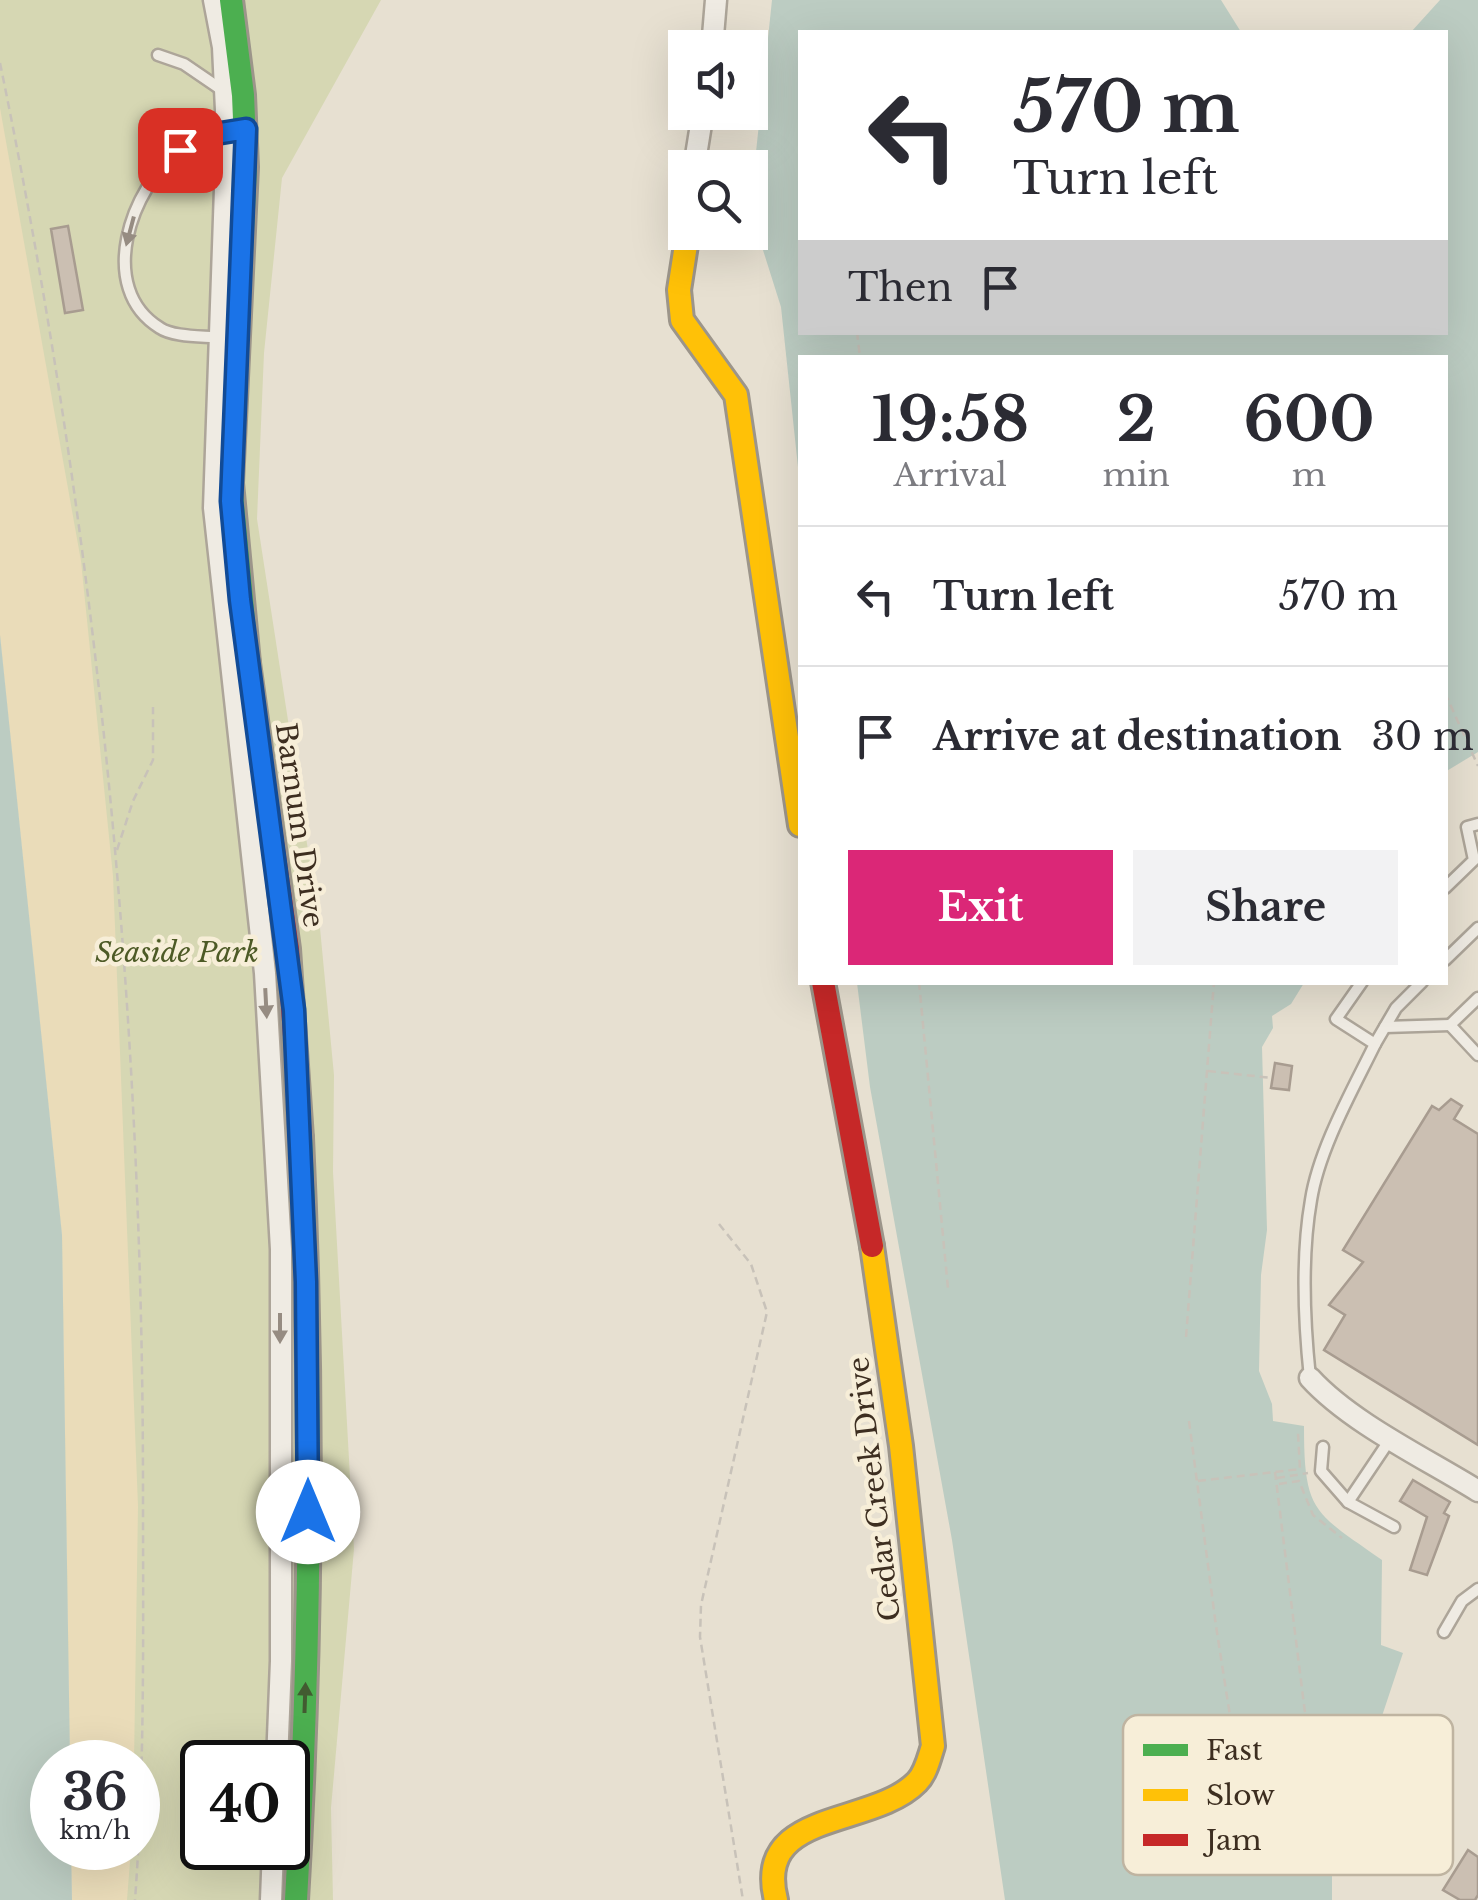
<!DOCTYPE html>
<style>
:root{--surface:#fff;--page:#f2f2f3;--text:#2b2b33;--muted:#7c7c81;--line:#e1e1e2;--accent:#db2777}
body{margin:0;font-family:"Libre Baskerville",serif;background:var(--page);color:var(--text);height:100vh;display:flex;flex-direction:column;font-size:38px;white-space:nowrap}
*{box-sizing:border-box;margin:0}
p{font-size:32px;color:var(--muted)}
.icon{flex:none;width:55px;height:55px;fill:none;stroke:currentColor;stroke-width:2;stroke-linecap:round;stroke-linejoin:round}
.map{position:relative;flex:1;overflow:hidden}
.side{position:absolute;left:798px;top:355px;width:650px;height:630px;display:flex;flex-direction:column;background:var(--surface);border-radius:0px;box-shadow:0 10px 40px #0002}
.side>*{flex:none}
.hud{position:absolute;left:798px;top:30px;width:650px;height:305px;border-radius:0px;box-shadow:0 10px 40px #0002;background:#fff;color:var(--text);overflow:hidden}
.tools{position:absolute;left:668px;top:30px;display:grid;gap:20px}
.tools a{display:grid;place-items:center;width:100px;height:100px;border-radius:0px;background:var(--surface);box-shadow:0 10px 40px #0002;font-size:50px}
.speed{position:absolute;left:30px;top:1740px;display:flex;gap:20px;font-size:50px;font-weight:700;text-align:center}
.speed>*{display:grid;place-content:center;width:130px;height:130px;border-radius:50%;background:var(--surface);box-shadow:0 10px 40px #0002;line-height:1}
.speed small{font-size:25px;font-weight:400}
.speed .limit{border:5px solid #111;border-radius:15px;background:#fff;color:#111}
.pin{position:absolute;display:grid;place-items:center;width:85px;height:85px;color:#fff;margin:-42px;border-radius:20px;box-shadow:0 5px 15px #0006}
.me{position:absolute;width:110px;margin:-55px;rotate:0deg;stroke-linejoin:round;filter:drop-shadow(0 0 8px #0008)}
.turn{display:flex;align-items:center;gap:35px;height:210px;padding:0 50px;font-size:45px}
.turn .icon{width:130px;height:130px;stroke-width:2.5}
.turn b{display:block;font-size:70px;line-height:85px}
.then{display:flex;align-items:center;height:95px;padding:0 50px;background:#0003;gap:20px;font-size:38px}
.eta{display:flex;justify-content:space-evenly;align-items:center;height:170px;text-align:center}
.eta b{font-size:60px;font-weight:800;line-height:70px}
.cta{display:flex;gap:20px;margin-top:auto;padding:20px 50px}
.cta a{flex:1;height:115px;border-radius:0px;background:var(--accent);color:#fff;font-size:40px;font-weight:800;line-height:115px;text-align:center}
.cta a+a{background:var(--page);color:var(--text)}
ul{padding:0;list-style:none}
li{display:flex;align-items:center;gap:30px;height:140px;padding:0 50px;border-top:2px solid var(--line)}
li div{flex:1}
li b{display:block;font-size:38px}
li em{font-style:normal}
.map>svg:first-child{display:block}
.green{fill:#d6d7b3;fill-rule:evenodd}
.sand{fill:#eadcb9}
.water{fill:#bcccc2}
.building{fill:#cbbfb2;stroke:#a89c90;stroke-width:2.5}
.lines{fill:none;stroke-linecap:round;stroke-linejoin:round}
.lane-casing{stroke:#ada599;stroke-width:15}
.street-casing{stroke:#ada599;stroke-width:25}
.fast-casing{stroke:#9c958a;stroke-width:28}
.slow-casing{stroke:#9c958a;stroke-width:28}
.jam-casing{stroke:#9c958a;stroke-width:28}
.path{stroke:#c8c2b9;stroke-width:2.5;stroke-dasharray:8 5;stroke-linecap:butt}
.lane{stroke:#efebe3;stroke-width:10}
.street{stroke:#efebe3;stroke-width:20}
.fast{stroke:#4caf50;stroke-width:22}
.slow{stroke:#ffc107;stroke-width:22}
.jam{stroke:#c62828;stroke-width:22}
.oneway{fill:#968c82}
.oneway2{fill:#425b31}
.route-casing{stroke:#114b97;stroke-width:25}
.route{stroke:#1a73e8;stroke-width:18}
.labels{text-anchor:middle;stroke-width:9;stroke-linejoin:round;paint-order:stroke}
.street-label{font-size:28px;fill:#3d2e20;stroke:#f7eed8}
.park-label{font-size:28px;font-style:italic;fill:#4d5a26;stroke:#f7eed8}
.key{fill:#f7eed8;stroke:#bfb4a1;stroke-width:2.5}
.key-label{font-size:28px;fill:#3d2e20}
</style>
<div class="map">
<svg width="1478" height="1900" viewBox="0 0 1478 1900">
<rect width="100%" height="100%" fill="#e7e0d1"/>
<path class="green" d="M0,0H381L282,178L264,353L257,519L320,928L334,1075L333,1172L354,1549L331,1808L333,1900H72L71,1848H138V1762H70L62,1235L0,635ZM202,1762H288V1848H202Z"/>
<g class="sand">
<path d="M0,108L81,561L113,876L138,1506L134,1762H70L62,1235L0,635Z"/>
<path d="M71,1848H131L127,1900H72Z"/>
</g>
<g class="water">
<path d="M772,0H1221L1241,32H800V332H1445V32H1411L1440,0H1478V752L1445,772V358H800V486L781,307L750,209Z"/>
<path d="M0,635L62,1235L70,1762H52V1848H71L72,1900H0Z"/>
<path d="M857,983H1304L1291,1004L1272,1016L1273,1028L1262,1047L1267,1230L1261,1275L1259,1371L1272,1404L1273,1421L1304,1426C1304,1513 1314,1512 1382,1560L1381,1645L1403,1653L1332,1866V1900H1005L952,1540L870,1087Z"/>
</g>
<g class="building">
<path d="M68,226L83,310L65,313L51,229Z"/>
<path d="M1275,1063L1292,1066L1289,1090L1271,1088Z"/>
<path d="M1451,1099L1462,1106L1454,1119L1478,1134V1445L1324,1350L1345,1315L1329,1305L1363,1262L1343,1250L1432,1106L1439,1110Z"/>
<path d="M1413,1480L1450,1502L1444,1513L1449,1516L1427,1575L1410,1570L1427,1517L1400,1501Z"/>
<path d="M1468,1850L1478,1857V1895L1475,1900H1460L1443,1890Z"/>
</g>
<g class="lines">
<g class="lane-casing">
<g id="lane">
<path d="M158,55L184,64L225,92"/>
<path d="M220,338C203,336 173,337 160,328C95,288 131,187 180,150C194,139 213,134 230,130"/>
<path d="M1445,888L1474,860L1467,827L1478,824"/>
<path d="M1445,960L1478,928"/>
<path d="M1478,998L1450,1025L1478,1055"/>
<path d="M1385,1027L1450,1025"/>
<path d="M1375,1044L1396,1008L1422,982"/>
<path d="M1310,1378C1304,1321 1301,1257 1311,1200C1319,1149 1352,1091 1375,1044L1336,1019L1362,982"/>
<path d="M1323,1447L1321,1471L1348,1502L1394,1527"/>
<path d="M1348,1502L1391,1438"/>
<path d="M1444,1632L1462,1601L1478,1589"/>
</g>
</g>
<g class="street-casing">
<g id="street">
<path d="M214,0L223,47L227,131L214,508L265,973L281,1249V1661L277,1762"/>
<path d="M712,48L716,0"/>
<path d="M694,168L703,112"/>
<path d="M1310,1378C1351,1423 1425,1458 1478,1491"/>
<path d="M271,1900L273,1848"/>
</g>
</g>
<g class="fast-casing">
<g id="fast">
<path d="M231,0L243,95L246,167L231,483L248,663"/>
<path d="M296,1900C311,1646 313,1392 301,1138"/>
</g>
</g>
<g class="slow-casing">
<g id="slow">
<path d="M688,232L679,290L682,320L736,395L800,825"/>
<path d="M776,1900C753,1809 872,1828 917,1782C926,1773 929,1758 933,1746L901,1446L872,1246"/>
</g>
</g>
<g class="jam-casing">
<g id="jam">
<path d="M248,663L288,949L301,1138"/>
<path d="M823,982L872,1246"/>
</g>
</g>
<g class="path">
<path d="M0,63C97,534 143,1011 143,1492C143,1627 145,1765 135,1900"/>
<path d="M857,332L860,358"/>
<path d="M1445,693L1478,766"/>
<path d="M117,850L133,801L153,760V707"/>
<path d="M919,982L948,1289"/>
<path d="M1208,1071L1272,1078"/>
<path d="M719,1224L751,1264L767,1312L701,1605L700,1637L743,1900"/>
<path d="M1186,1337L1214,982"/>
<path d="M1189,1421L1216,1626L1247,1825"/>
<path d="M1275,1472L1308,1737"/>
<path d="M1277,1478L1308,1473"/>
<path d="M1198,1481L1300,1469L1298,1433"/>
<path d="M1279,1484L1299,1481L1313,1515L1342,1538"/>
</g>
<use href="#lane" class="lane"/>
<use href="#street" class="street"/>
<use href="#fast" class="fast"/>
<use href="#slow" class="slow"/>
<use href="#jam" class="jam"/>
</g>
<defs><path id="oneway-solid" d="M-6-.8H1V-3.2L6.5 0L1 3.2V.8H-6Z" transform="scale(2.5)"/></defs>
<g class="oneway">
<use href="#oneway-solid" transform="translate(130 231) rotate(105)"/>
<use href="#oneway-solid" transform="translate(266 1003) rotate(87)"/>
<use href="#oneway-solid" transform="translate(280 1328) rotate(90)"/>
</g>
<use class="oneway2" href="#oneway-solid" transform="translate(305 1698) rotate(-88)"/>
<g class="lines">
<g class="route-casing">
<path id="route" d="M180,150L209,135L246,129L231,501L240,600L294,1010L306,1282L308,1512"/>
</g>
<use href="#route" class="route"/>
</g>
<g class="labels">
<g class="street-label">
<text transform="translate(300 825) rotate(82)" y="10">Barnum Drive</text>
<text transform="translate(874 1489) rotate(-97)" y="10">Cedar Creek Drive</text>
</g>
<g class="park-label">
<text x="177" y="962">Seaside Park</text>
</g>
</g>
<rect x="1123" y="1715" width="330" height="160" rx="15" class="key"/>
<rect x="1143" y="1744" width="45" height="12" fill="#4caf50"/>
<rect x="1143" y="1789" width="45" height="12" fill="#ffc107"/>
<rect x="1143" y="1834" width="45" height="12" fill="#c62828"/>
<g class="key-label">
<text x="1206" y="1760">Fast</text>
<text x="1206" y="1805">Slow</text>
<text x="1206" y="1850">Jam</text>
</g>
</svg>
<div class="tools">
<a><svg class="icon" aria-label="sound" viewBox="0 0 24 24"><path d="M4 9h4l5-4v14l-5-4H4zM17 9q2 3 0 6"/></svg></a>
<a><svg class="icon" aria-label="search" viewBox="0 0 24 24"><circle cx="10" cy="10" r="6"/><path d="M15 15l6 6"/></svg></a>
</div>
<div class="speed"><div>36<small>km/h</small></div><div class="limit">40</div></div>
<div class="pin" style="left:180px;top:150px;background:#d93025"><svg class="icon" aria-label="arrive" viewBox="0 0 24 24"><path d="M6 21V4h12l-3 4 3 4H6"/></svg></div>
<svg class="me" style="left:308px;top:1512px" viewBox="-20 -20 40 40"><circle r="19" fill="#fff"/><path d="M0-13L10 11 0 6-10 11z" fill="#1a73e8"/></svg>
<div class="hud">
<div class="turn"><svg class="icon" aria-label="left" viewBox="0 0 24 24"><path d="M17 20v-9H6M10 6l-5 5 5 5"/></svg><div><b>570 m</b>Turn left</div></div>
<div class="then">Then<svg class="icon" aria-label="arrive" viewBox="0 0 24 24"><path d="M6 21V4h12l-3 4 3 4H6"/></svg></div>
</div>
<section class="side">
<div class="eta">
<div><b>19:58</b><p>Arrival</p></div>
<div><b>2</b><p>min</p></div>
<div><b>600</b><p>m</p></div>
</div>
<ul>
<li><svg class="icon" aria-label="left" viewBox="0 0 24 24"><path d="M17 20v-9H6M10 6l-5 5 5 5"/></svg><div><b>Turn left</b></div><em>570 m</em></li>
<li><svg class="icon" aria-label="arrive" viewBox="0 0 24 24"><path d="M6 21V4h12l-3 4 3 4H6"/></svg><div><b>Arrive at destination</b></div><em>30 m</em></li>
</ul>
<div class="cta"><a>Exit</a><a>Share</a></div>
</section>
</div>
